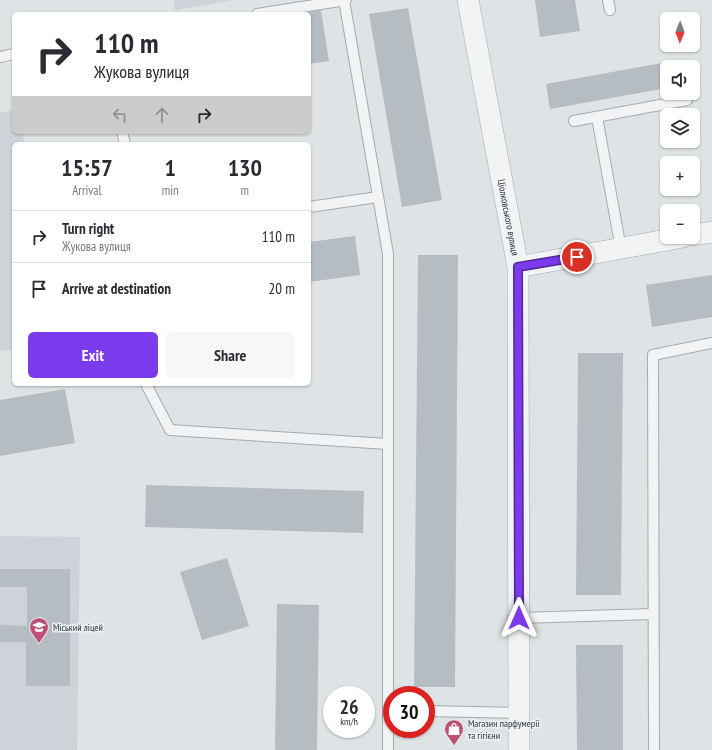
<!DOCTYPE html>
<meta charset="utf-8">
<style>
:root{--surface:#fff;--page:#f7f7f7;--text:#2b2b33;--muted:#7c7c81;--line:#e1e1e2;--accent:#7c3aed}
body{margin:0;font-family:"PT Sans Narrow",sans-serif;background:var(--page);color:var(--text);height:100vh;display:flex;flex-direction:column;font-size:15px;white-space:nowrap}
*{box-sizing:border-box;margin:0}
p{font-size:13px;color:var(--muted)}
.icon{flex:none;width:22px;height:22px;fill:none;stroke:currentColor;stroke-width:2;stroke-linecap:round;stroke-linejoin:round}
.map{position:relative;flex:1;overflow:hidden}
.drawer{position:absolute;left:12px;top:142px;width:299px;height:244px;display:flex;flex-direction:column;background:var(--surface);border-radius:6px;box-shadow:0 1px 3px #0004}
.drawer>*{flex:none}
.banner{position:absolute;left:12px;top:12px;width:299px;height:122px;border-radius:6px;box-shadow:0 1px 3px #0004;background:#fff;color:var(--text);overflow:hidden}
.needle{width:26px;rotate:181deg}
.tools{position:absolute;left:660px;top:12px;display:grid;gap:8px}
.tools a{display:grid;place-items:center;width:40px;height:40px;border-radius:6px;background:var(--surface);box-shadow:0 1px 3px #0004;font-size:20px}
.speed{position:absolute;left:323px;top:686px;display:flex;gap:8px;font-size:20px;font-weight:700;text-align:center}
.speed>*{display:grid;place-content:center;width:52px;height:52px;border-radius:50%;background:var(--surface);box-shadow:0 1px 3px #0004;line-height:1}
.speed small{font-size:10px;font-weight:400}
.speed .limit{border:6px solid #d22;background:#fff;color:#111}
.pin{position:absolute;display:grid;place-items:center;width:34px;height:34px;color:#fff;margin:-17px;border:2px solid #fff;border-radius:50%;box-shadow:0 1px 4px #0007}
.me{position:absolute;width:44px;margin:-22px;rotate:0deg;stroke-linejoin:round;filter:drop-shadow(0 0 3px #0008)}
.turn{display:flex;align-items:center;gap:14px;height:84px;padding:0 16px;font-size:18px}
.turn .icon{width:52px;height:52px;stroke-width:2.5}
.turn b{display:block;font-size:28px;line-height:34px}
.lanes{display:flex;align-items:center;height:38px;padding:0 16px;background:#0003;justify-content:center;gap:20px;direction:ltr}
.lanes .off{opacity:.35}
.eta{display:flex;justify-content:space-evenly;align-items:center;height:68px;text-align:center}
.eta b{font-size:24px;font-weight:700;line-height:28px}
.button{display:flex;gap:8px;margin-top:auto;padding:8px 16px}
.button a{flex:1;height:46px;border-radius:6px;background:var(--accent);color:#fff;font-size:16px;font-weight:700;line-height:46px;text-align:center}
.button a+a{background:var(--page);color:var(--text)}
ul{padding:0;list-style:none}
li{display:flex;align-items:center;gap:12px;height:52px;padding:0 16px;border-top:1px solid var(--line)}
li div{flex:1}
li b{display:block;font-size:15px}
li em{font-style:normal}
.map>svg:first-child{display:block}
.built{fill:#cdd3d8}
.building{fill:#b6bdc2}
.lines{fill:none;stroke-linecap:round;stroke-linejoin:round}
.lane-casing{stroke:#a4abb0;stroke-width:12}
.street-casing{stroke:#a4abb0;stroke-width:22}
.lane{stroke:#f1f3f5;stroke-width:10}
.street{stroke:#f1f3f5;stroke-width:21}
.route-casing{stroke:#51269a;stroke-width:10}
.route{stroke:#7c3aed;stroke-width:7}
.labels{text-anchor:middle;stroke-width:3;stroke-linejoin:round;paint-order:stroke}
.street-label{font-size:10px;fill:#29333c;stroke:#eef2f4}
.poi-label{font-size:10px;fill:#29333c;stroke:#eef2f4;text-anchor:start}
</style>
<div class="map">
<svg width="712" height="750" viewBox="0 0 712 750">
<rect width="100%" height="100%" fill="#dee3e6"/>
<g class="built">
<path d="M174,0H234L175,10Z"/>
<path d="M14,110V132H22L25,144H14V349L0,351V113Z"/>
<path d="M0,536L80,537L77,750H0Z"/>
</g>
<g class="building">
<path d="M535,0H575L580,31L540,37Z"/>
<path d="M408,8L442,200L402,207L369,14Z"/>
<path d="M321,10L329,61L309,64V12Z"/>
<path d="M667,62V88L550,109L546,84Z"/>
<path d="M355,236L360,275L309,282V242Z"/>
<path d="M418,255H458L455,687H414Z"/>
<path d="M712,275V317L652,327L646,285Z"/>
<path d="M578,353H623L621,595H576Z"/>
<path d="M65,389L75,443L0,456V400Z"/>
<path d="M146,485L364,491L363,533L145,527Z"/>
<path d="M227,558L249,626L202,640L180,572Z"/>
<path d="M0,569H70V686H26V642H0V625L27,626V587H0Z"/>
<path d="M277,604L319,605L317,750H275Z"/>
<path d="M576,645H623V750H577Z"/>
</g>
<g class="lines">
<g class="lane-casing">
<g id="lane">
<path d="M344,0L388,254V750"/>
<path d="M608,0L610,10"/>
<path d="M257,14L346,0"/>
<path d="M0,57L14,54"/>
<path d="M597,117L621,249"/>
<path d="M574,121L687,100"/>
<path d="M122,132L125,144"/>
<path d="M309,207L378,197"/>
<path d="M146,384L170,430L388,444"/>
<path d="M519,618L653,614"/>
<path d="M426,711L519,713"/>
<path d="M654,750L653,355L712,343"/>
</g>
</g>
<g class="street-casing">
<g id="street">
<path id="s1" d="M468,0L518,267L519,750"/>
<path d="M693,235L712,232"/>
<path d="M518,267L683,237"/>
</g>
</g>
<use href="#lane" class="lane"/>
<use href="#street" class="street"/>
</g>
<g class="lines">
<g class="route-casing">
<path id="route" d="M519,618L518,267L577,257"/>
</g>
<use href="#route" class="route"/>
</g>
<defs>
<g id="school-pin" transform="scale(1)"><path d="M0 17L-7.5 6A9.5 9.5 0 1 1 7.5 6Z" fill="#bf5075" stroke="#eef2f4"/><path d="M0-5L7-2L0 1L-7-2ZM-4 1L0 2.5L4 1V4Q0 6-4 4Z" fill="#fff"/></g>
<g id="shop-pin" transform="scale(1)"><path d="M0 17L-7.5 6A9.5 9.5 0 1 1 7.5 6Z" fill="#bf5075" stroke="#eef2f4"/><path d="M-5-2.5h2.3a2.7 3.5 0 0 1 5.4 0H5L5.5 6h-11ZM-1.5-2.5h3a1.5 2.3 0 0 0-3 0Z" fill="#fff"/></g>
</defs>
<g fill-rule="evenodd">
<use href="#school-pin" x="39" y="627"/>
<use href="#shop-pin" x="454" y="729"/>
</g>
<g class="labels">
<g class="street-label">
<text dy="4" stroke="none"><textPath href="#s1" startOffset="221">Ціолковського вулиця</textPath></text>
</g>
<g class="poi-label">
<text x="53" y="631">Міський ліцей</text>
<text x="468" y="727">Магазин парфумерії<tspan x="468" dy="12">та гігієни</tspan></text>
</g>
</g>
</svg>
<div class="tools">
<a><svg class="needle" viewBox="-14 -14 28 28"><path d="M0-13l5 13h-10z" fill="#e53935"/><path d="M0 13l5-13h-10z" fill="#7c7c81"/></svg></a>
<a><svg class="icon" aria-label="sound" viewBox="0 0 24 24"><path d="M4 9h4l5-4v14l-5-4H4zM17 9q2 3 0 6"/></svg></a>
<a><svg class="icon" aria-label="layers" viewBox="0 0 24 24"><path d="M12 4l9 5-9 5-9-5zM3 14l9 5 9-5"/></svg></a>
<a>+</a>
<a>−</a>
</div>
<div class="speed"><div>26<small>km/h</small></div><div class="limit">30</div></div>
<div class="pin" style="left:577px;top:257px;background:#d93025"><svg class="icon" aria-label="arrive" viewBox="0 0 24 24"><path d="M6 21V4h12l-3 4 3 4H6"/></svg></div>
<svg class="me" style="left:519px;top:618px" viewBox="-20 -20 40 40"><path d="M0-17L14 15 0 8-14 15z" fill="#7c3aed" stroke="#fff" stroke-width="4"/></svg>
<div class="banner">
<div class="turn"><svg class="icon" aria-label="right" viewBox="0 0 24 24"><path d="M7 20v-9h11M14 6l5 5-5 5"/></svg><div><b>110 m</b>Жукова вулиця</div></div>
<div class="lanes"><svg class="icon off" aria-label="left" viewBox="0 0 24 24"><path d="M17 20v-9H6M10 6l-5 5 5 5"/></svg><svg class="icon off" aria-label="ahead" viewBox="0 0 24 24"><path d="M12 20V5M6 11l6-6 6 6"/></svg><svg class="icon" aria-label="right" viewBox="0 0 24 24"><path d="M7 20v-9h11M14 6l5 5-5 5"/></svg></div>
</div>
<section class="drawer">
<div class="eta">
<div><b>15:57</b><p>Arrival</p></div>
<div><b>1</b><p>min</p></div>
<div><b>130</b><p>m</p></div>
</div>
<ul>
<li><svg class="icon" aria-label="right" viewBox="0 0 24 24"><path d="M7 20v-9h11M14 6l5 5-5 5"/></svg><div><b>Turn right</b><p>Жукова вулиця</p></div><em>110 m</em></li>
<li><svg class="icon" aria-label="arrive" viewBox="0 0 24 24"><path d="M6 21V4h12l-3 4 3 4H6"/></svg><div><b>Arrive at destination</b></div><em>20 m</em></li>
</ul>
<div class="button"><a>Exit</a><a>Share</a></div>
</section>
</div>
